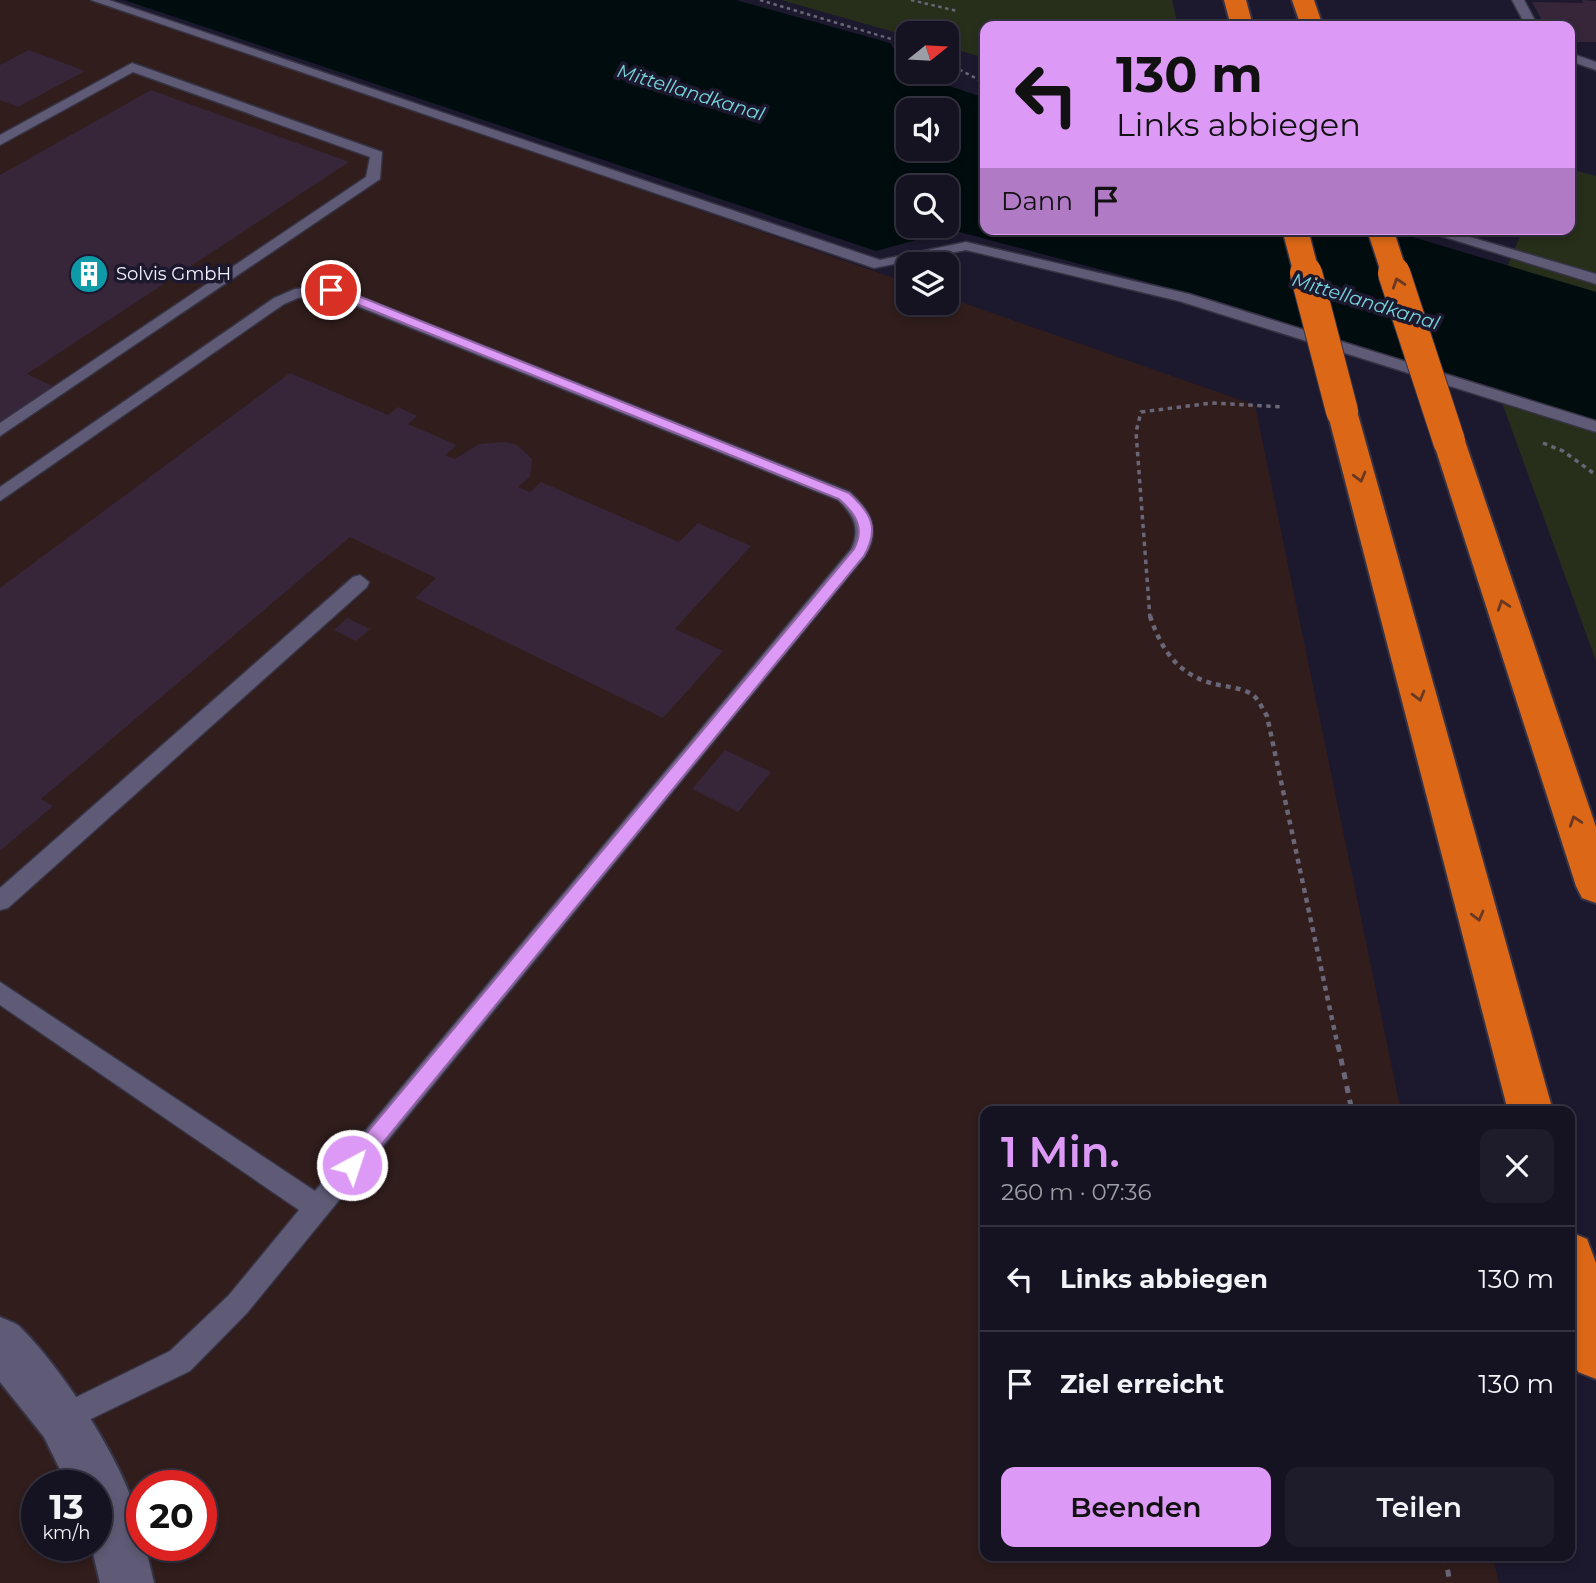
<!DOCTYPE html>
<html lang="de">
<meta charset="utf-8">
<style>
:root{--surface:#151222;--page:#1e1b2a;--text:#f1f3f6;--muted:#9d9ea5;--line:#343240;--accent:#dc99f5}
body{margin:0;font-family:Montserrat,sans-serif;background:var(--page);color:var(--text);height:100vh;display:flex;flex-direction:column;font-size:26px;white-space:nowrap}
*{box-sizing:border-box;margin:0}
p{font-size:23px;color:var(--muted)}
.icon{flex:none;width:38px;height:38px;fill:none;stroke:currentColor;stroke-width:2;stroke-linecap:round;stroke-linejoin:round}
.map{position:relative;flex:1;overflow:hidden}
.details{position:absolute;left:980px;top:1106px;width:595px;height:455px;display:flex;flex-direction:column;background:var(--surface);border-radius:14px;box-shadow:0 4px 10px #0003,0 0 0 2px var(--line)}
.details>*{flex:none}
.top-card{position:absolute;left:980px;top:21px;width:595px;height:214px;border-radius:14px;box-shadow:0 4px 10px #0003,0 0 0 2px var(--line);background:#dc99f5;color:#111;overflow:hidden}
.needle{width:46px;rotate:72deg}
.controls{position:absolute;left:896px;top:21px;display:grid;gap:14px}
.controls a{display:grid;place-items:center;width:63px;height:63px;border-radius:14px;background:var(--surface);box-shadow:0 4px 10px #0003,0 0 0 2px var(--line);font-size:35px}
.speed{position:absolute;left:21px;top:1470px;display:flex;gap:14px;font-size:35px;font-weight:700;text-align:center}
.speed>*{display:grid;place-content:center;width:91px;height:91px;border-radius:50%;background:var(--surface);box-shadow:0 4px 10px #0003,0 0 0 2px var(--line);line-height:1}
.speed small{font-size:18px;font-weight:400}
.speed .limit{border:10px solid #d22;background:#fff;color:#111}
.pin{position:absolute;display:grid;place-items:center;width:60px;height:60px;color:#fff;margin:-30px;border:4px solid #fff;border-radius:50%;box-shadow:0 2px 7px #0007}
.me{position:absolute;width:77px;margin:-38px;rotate:40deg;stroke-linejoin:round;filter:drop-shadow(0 0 5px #0008)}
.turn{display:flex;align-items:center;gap:24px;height:147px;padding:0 21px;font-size:32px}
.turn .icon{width:91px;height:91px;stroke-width:2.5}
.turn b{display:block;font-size:49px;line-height:60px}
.then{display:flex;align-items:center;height:66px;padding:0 21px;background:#0003;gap:14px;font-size:26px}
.round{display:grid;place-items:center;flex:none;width:74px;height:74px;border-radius:14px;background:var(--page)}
.head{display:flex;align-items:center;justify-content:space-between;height:119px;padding:0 21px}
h1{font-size:42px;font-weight:600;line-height:52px;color:var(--accent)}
.primary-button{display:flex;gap:14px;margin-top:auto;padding:14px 21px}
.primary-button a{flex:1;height:80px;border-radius:14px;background:var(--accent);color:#111;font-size:28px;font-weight:600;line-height:80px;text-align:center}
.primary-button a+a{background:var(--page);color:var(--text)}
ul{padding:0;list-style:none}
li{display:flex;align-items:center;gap:21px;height:105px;padding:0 21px;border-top:2px solid var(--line)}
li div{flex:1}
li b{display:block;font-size:26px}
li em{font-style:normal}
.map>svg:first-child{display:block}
.industrial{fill:#301d1c;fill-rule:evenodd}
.green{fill:#272f1a}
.water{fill:#000c0e;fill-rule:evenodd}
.building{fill:#37263a}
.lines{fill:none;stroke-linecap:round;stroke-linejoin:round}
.service-casing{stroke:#363344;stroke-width:3}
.minor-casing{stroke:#363344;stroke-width:4}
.motorway-casing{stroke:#363344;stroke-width:4}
.path-far3{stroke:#696678;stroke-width:2.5;stroke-dasharray:3.5 3.5;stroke-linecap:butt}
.path-far2{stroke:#696678;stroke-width:3.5;stroke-dasharray:4.5 4.5;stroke-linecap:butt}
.path-far1{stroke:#696678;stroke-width:4.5;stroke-dasharray:5 5;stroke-linecap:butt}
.path{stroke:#696678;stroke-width:5;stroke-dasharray:7 7;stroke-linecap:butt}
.service{fill:#5f5b76;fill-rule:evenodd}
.minor{fill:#5f5b76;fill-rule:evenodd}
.motorway{fill:#dc6817;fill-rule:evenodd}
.motorway-bridge-far1-casing{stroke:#363344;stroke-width:28;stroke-linecap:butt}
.motorway-bridge-casing{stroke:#363344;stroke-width:34;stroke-linecap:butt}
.motorway-bridge-far1{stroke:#dc6817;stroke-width:25}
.motorway-bridge{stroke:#dc6817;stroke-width:32}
.oneway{stroke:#693825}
.route{fill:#dc99f5;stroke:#8f639f;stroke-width:2}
.labels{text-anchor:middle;stroke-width:7;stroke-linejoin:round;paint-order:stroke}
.far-poi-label{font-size:18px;fill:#f3f1fe;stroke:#1c182e;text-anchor:start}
.far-water-label{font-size:19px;font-style:italic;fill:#76d5dd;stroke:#1c182e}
</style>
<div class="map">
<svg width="1596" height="1583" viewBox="0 0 1596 1583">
<rect width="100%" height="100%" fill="#1c182e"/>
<path class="industrial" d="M0,0H98L908,283V303H947V297L1255,405L1401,1111H985V1556H1493L1499,1583H0ZM37,1486H96V1545H37ZM142,1486H201V1545H142Z"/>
<g class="green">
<path d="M781,0H1172L1178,26H985V58L947,47V33H908V36Z"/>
<path d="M1570,169L1596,176V292L1507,267L1523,229H1570Z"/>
<path d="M1497,389L1596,420V661Z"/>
</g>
<path class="water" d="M124,0H736L890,43L908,72L985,98V229H1386L1596,292V420L1208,298L952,230L876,251ZM908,110H947V149H908ZM908,187H947V226H908Z"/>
<g class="building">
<path d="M1582,0L1596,1V42H1570V26H1545L1532,2L1583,3Z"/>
<path d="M29,50L85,71L18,107L0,100V65Z"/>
<path d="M151,90L349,162L27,374L55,387L0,423V175Z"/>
<path d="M290,373L388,415L398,407L417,416L408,424L457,445L445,455L455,459L479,444L505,442L517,445L532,459L530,477L518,487L530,492L541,482L679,542L698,523L751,546L675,629L723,651L663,718L415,598L436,578L350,537L41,799L53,806L0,851V588Z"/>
<path d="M347,618L370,629L356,641L334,630Z"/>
<path d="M725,750L771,772L738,812L692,789Z"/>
</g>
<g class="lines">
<g class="service-casing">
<g id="service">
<path d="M91,0H109L880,260L966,242L1189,294L1596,421V432L1179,301L966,250L874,268Z"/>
<path d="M1512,0H1524L1538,26H1526Z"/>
<path d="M1570,53L1596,62V70L1570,61Z"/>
<path d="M132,63L382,152L380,179L0,436V423L366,177L370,157L133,72L0,145V135Z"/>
<path d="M1419,229H1443L1596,274V284Z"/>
<path d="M331,285L850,492C871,511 881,530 865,556L247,1313L190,1371L62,1433L52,1429L48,1419L52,1409L170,1351L229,1295L299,1210L0,1005V982L315,1191L851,549C861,528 853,515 838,500L329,295L298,298L284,304L0,501V487L274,298L295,289Z"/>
<path d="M360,575L369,582L367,587L8,908L0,910V888L353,577Z"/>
</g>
</g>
<g class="minor-casing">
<path id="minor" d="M0,1317C6,1320 14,1322 19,1326C62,1367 142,1486 142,1545H145L154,1583H100L91,1545H96V1486H68L44,1437L0,1382Z"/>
</g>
<g class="motorway-casing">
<g id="motorway">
<path d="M1224,0H1246L1253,26H1231Z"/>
<path d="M1292,0H1314L1323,26H1301Z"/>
<path d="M1342,401L1353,404L1357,411L1553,1111H1508L1327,411L1331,404Z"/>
<path d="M1449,431L1460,434L1465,441L1596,827V903L1582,898L1576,886L1433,441L1438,434Z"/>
<path d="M1570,1232L1587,1239L1596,1263V1379L1578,1372L1570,1349Z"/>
</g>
</g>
<g class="path-far3">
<path d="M760,0L908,44"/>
<path d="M911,0L957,11"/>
<path d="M947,63L985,83"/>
</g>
<g class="path-far2">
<path d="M1543,443L1563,451L1596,475"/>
<path d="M1150,618L1136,432L1141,412L1212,403L1283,407"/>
</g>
<path class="path-far1" d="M1150,616C1163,655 1183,680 1225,686C1234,688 1249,690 1255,697C1260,702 1263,710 1267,716L1338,1047"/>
<g class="path">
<path d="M1338,1045L1352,1111"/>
<path d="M1445,1556L1450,1583"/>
</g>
<use href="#service" class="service"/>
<use href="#minor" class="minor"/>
<use href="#motorway" class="motorway"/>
<g class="motorway-bridge-far1-casing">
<g id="motorway-bridge-far1">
<path d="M1295,229L1307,275"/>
<path d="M1380,229L1395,275"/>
</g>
</g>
<g class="motorway-bridge-casing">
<g id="motorway-bridge">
<path d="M1306,273L1342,411"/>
<path d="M1394,273L1449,441"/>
</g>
</g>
<use href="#motorway-bridge-far1" class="motorway-bridge-far1"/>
<use href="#motorway-bridge" class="motorway-bridge"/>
</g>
<defs><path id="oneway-chevron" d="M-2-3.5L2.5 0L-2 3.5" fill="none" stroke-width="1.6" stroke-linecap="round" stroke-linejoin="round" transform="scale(1.75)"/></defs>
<g class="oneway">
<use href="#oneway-chevron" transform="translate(1398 283) rotate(-108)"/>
<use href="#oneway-chevron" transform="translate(1360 477) rotate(75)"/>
<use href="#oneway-chevron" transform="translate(1503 605) rotate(-108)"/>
<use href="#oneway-chevron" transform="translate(1419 696) rotate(75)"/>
<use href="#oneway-chevron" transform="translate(1575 821) rotate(-108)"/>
<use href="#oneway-chevron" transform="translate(1478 916) rotate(75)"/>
</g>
<path class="route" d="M327,287H336L849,493C871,513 880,528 864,556L359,1172L352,1174L345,1172L343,1165L345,1159L854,549C865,528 856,514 839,499L327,292Z"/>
<defs>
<g id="building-disc" transform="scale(2.0125)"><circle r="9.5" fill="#0f9aa8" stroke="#1c182e"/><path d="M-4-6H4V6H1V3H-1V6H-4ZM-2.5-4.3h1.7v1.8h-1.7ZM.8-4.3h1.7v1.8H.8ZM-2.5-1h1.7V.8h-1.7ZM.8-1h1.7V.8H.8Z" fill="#fff"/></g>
</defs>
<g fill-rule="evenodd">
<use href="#building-disc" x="89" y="274"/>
</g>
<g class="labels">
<g class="far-poi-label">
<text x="116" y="280">Solvis GmbH</text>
</g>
<g class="far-water-label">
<text transform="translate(691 92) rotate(17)" y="7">Mittellandkanal</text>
<text transform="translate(1366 301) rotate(17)" y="7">Mittellandkanal</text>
</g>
</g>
</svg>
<div class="controls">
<a><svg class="needle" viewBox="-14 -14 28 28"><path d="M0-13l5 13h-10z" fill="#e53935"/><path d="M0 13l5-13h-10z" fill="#9d9ea5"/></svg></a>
<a><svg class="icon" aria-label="sound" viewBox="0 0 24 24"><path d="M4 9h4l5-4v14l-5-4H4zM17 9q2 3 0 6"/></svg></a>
<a><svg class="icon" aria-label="search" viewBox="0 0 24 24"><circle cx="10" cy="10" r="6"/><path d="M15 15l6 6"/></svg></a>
<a><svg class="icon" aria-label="layers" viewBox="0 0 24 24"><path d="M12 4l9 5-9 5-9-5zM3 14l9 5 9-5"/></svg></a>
</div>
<div class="speed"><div>13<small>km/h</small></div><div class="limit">20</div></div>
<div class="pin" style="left:331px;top:290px;background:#d93025"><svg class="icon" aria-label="arrive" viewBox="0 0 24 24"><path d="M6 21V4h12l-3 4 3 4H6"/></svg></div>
<svg class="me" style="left:352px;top:1165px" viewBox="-20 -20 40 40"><circle r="17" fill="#dc99f5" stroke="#fff" stroke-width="3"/><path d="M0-11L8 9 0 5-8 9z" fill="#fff"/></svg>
<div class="top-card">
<div class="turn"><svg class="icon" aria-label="left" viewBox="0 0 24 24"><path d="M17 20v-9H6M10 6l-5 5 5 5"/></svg><div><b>130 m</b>Links abbiegen</div></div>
<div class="then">Dann<svg class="icon" aria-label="arrive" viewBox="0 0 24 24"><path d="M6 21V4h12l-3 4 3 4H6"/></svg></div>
</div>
<section class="details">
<div class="head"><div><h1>1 Min.</h1><p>260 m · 07:36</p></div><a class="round"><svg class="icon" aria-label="close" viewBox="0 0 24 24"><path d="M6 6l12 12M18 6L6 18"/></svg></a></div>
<ul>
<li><svg class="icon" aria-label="left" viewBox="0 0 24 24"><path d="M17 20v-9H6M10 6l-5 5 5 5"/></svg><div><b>Links abbiegen</b></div><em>130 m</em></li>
<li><svg class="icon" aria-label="arrive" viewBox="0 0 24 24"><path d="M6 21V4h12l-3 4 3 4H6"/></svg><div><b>Ziel erreicht</b></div><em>130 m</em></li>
</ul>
<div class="primary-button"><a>Beenden</a><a>Teilen</a></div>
</section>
</div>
